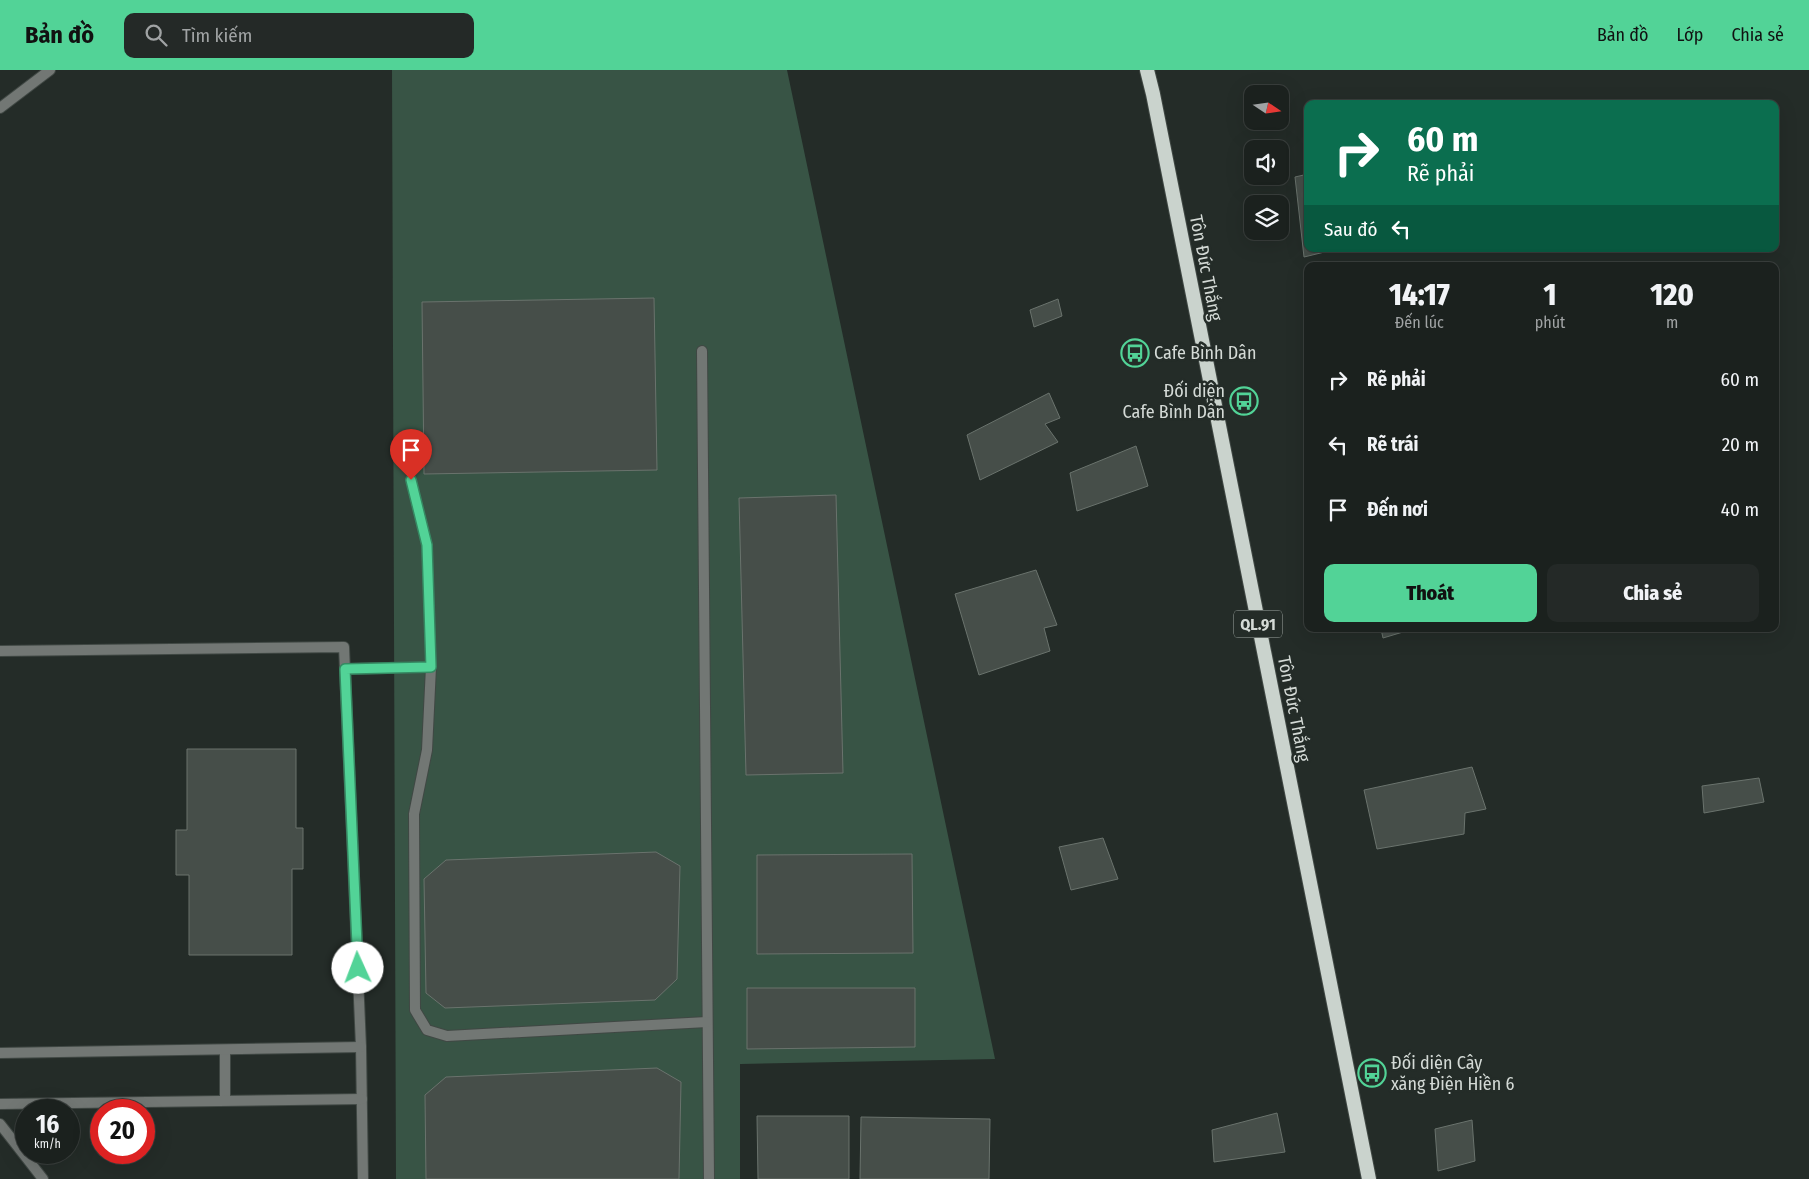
<!DOCTYPE html>
<html lang="vi">
<meta charset="utf-8">
<style>
:root{--surface:#1b211e;--page:#242927;--text:#f1f3f6;--muted:#a0a3a4;--line:#393e3c;--accent:#52d397}
body{margin:0;font-family:"Fira Sans Condensed",sans-serif;background:var(--page);color:var(--text);height:100vh;display:flex;flex-direction:column;font-size:19px;white-space:nowrap}
*{box-sizing:border-box;margin:0}
p{font-size:16px;color:var(--muted)}
.icon{flex:none;width:28px;height:28px;fill:none;stroke:currentColor;stroke-width:2;stroke-linecap:round;stroke-linejoin:round}
.map{position:relative;flex:1;overflow:hidden}
.side{position:absolute;left:1304px;top:192px;width:475px;height:370px;display:flex;flex-direction:column;background:var(--surface);border-radius:10px;box-shadow:0 5px 20px #0002,0 0 0 1px var(--line)}
.side>*{flex:none}
.hud{position:absolute;left:1304px;top:30px;width:475px;height:152px;border-radius:10px;box-shadow:0 5px 20px #0002,0 0 0 1px var(--line);background:#0b6e4f;color:#fff;overflow:hidden}
.needle{width:32px;rotate:103deg}
.tools{position:absolute;left:1244px;top:15px;display:grid;gap:10px}
.tools a{display:grid;place-items:center;width:45px;height:45px;border-radius:10px;background:var(--surface);box-shadow:0 5px 20px #0002,0 0 0 1px var(--line);font-size:25px}
.speed{position:absolute;left:15px;top:1029px;display:flex;gap:10px;font-size:25px;font-weight:700;text-align:center}
.speed>*{display:grid;place-content:center;width:65px;height:65px;border-radius:50%;background:var(--surface);box-shadow:0 5px 20px #0002,0 0 0 1px var(--line);line-height:1}
.speed small{font-size:12px;font-weight:400}
.speed .limit{border:8px solid #d22;background:#fff;color:#111}
.pin{position:absolute;display:grid;place-items:center;width:42px;height:42px;color:#fff;margin:-51px -21px;border-radius:50% 50% 50% 0;rotate:-45deg;box-shadow:0 0 5px #0007}
.pin .icon{rotate:45deg}
.me{position:absolute;width:55px;margin:-28px;rotate:358deg;stroke-linejoin:round;filter:drop-shadow(0 0 4px #0008)}
.turn{display:flex;align-items:center;gap:18px;height:105px;padding:0 20px;font-size:22px}
.turn .icon{width:65px;height:65px;stroke-width:2.5}
.turn b{display:block;font-size:35px;line-height:42px}
.then{display:flex;align-items:center;height:48px;padding:0 20px;background:#0003;gap:10px;font-size:19px}
.eta{display:flex;justify-content:space-evenly;align-items:center;height:85px;text-align:center}
.eta b{font-size:30px;font-weight:800;line-height:35px}
.action{display:flex;gap:10px;margin-top:auto;padding:10px 20px}
.action a{flex:1;height:58px;border-radius:10px;background:var(--accent);color:#111;font-size:20px;font-weight:800;line-height:58px;text-align:center}
.action a+a{background:var(--page);color:var(--text)}
ul{padding:0;list-style:none}
li{display:flex;align-items:center;gap:15px;height:65px;padding:0 20px}
li div{flex:1}
li b{display:block;font-size:19px}
li em{font-style:normal}
header{display:flex;align-items:center;gap:30px;box-sizing:border-box;height:70px;padding:0 25px;background:var(--accent);color:#111}
header strong{font-size:24px}
nav{display:flex;gap:28px;margin-inline-start:auto;font-size:18px}
.search{width:350px;height:45px;background:var(--page);display:flex;align-items:center;gap:12px;box-sizing:border-box;padding:0 18px;border-radius:10px;color:var(--muted);font-size:19px}
.map>svg:first-child{display:block}
.green{fill:#385445}
.building{fill:#464e49;stroke:#6a736d}
.lines{fill:none;stroke-linecap:round;stroke-linejoin:round}
.service-casing{stroke:#404844;stroke-width:12}
.minor-casing{stroke:#404844;stroke-width:12}
.trunk-casing{stroke:#404844;stroke-width:16}
.service{stroke:#727774;stroke-width:10}
.minor{stroke:#727774;stroke-width:10}
.trunk{stroke:#cad3cd;stroke-width:14}
.route-casing{stroke:#358962;stroke-width:12}
.route{stroke:#52d397;stroke-width:9}
.labels{text-anchor:middle;stroke-width:5;stroke-linejoin:round;paint-order:stroke}
.shield{fill:#242c28;stroke:#9fa6a2;stroke-width:1}
.shield-label{font-size:16px;font-weight:bold;fill:#d4dad6}
.street-label{font-size:18px;fill:#d4dad6;stroke:#242c28}
.poi-label{font-size:18px;fill:#d4dad6;stroke:#242c28;text-anchor:start}
</style>
<header>
<strong>Bản đồ</strong>
<div class="search"><svg class="icon" aria-label="search" viewBox="0 0 24 24"><circle cx="10" cy="10" r="6"/><path d="M15 15l6 6"/></svg>Tìm kiếm</div>
<nav><a>Bản đồ</a><a>Lớp</a><a>Chia sẻ</a></nav>
</header>
<div class="map">
<svg width="1809" height="1109" viewBox="0 0 1809 1109">
<rect width="100%" height="100%" fill="#242c28"/>
<path class="green" d="M392,0H787L995,989L740,994V1109H396Z"/>
<g class="building">
<path d="M1308,104V179H1337L1304,187L1295,107Z"/>
<path d="M654,228L657,400L424,404L422,232Z"/>
<path d="M1058,229L1062,246L1034,257L1030,240Z"/>
<path d="M1049,323L1060,348L1045,354L1058,372L980,410L967,365Z"/>
<path d="M1136,376L1148,416L1077,441L1070,403Z"/>
<path d="M836,425L843,703L746,705L739,428Z"/>
<path d="M1036,500L1057,555L1044,558L1050,581L979,605L955,524Z"/>
<path d="M1381,559H1413L1383,568Z"/>
<path d="M187,679H296V758H303V799H292V885H189V805H176V760H187Z"/>
<path d="M1472,697L1486,739L1465,743L1464,764L1377,779L1364,720Z"/>
<path d="M1759,708L1764,732L1704,743L1702,716Z"/>
<path d="M1103,768L1118,809L1071,820L1059,777Z"/>
<path d="M656,782L680,796L677,909L655,930L445,938L426,923L424,809L446,790Z"/>
<path d="M912,784L913,883L757,884V785Z"/>
<path d="M747,918H915V977L747,979Z"/>
<path d="M657,998L681,1012L679,1109H426L425,1025L446,1007Z"/>
<path d="M1277,1043L1285,1082L1214,1092L1212,1060Z"/>
<path d="M757,1046H849V1109H758Z"/>
<path d="M861,1047L990,1049L989,1109H860Z"/>
<path d="M1472,1050L1475,1091L1438,1101L1435,1059Z"/>
</g>
<g class="lines">
<g class="service-casing">
<g id="service">
<path d="M702,281L709,1109"/>
<path d="M411,410L427,475L431,597L427,680L414,744L415,940L427,960L447,966L707,952"/>
<path d="M0,581L344,577L361,977L363,1109"/>
<path d="M345,599L431,597"/>
<path d="M225,980V1030"/>
<path d="M0,983L361,977"/>
<path d="M0,1034L362,1029"/>
<path d="M0,1054L43,1109"/>
</g>
</g>
<g class="minor-casing">
<path id="minor" d="M0,38L50,0"/>
</g>
<g class="trunk-casing">
<path id="trunk" d="M1147,0L1153,24L1369,1109"/>
</g>
<use href="#service" class="service"/>
<use href="#minor" class="minor"/>
<use href="#trunk" class="trunk"/>
</g>
<g class="lines">
<g class="route-casing">
<path id="route" d="M358,898L345,599L431,597L427,475L411,410"/>
</g>
<use href="#route" class="route"/>
</g>
<defs>
<g id="bus-ring" transform="scale(1.4375)"><circle r="9.5" fill="#242c28" stroke="#52d397" stroke-width="1.5"/><path d="M-5-6H5V4H4V6H2V4H-2V6H-4V4H-5ZM-3.5-4V0h7V-4ZM-3.5 1.2v1.5H-2V1.2ZM2 1.2v1.5H3.5V1.2Z" fill="#52d397"/></g>
</defs>
<g fill-rule="evenodd">
<use href="#bus-ring" x="1135" y="283"/>
<use href="#bus-ring" x="1244" y="331"/>
<use href="#bus-ring" x="1372" y="1003"/>
</g>
<g class="labels">
<rect class="shield" x="1234" y="540.5" width="48" height="27" rx="4"/>
<g class="shield-label">
<text x="1258" y="560">QL.91</text>
</g>
<g class="street-label">
<text transform="translate(1206 198) rotate(79)" y="6">Tôn Đức Thắng</text>
<text transform="translate(1294 639) rotate(79)" y="6">Tôn Đức Thắng</text>
</g>
<g class="poi-label">
<text x="1154" y="289">Cafe Bình Dân</text>
<text x="1225" y="327" text-anchor="end">Đối diện<tspan x="1225" dy="21">Cafe Bình Dân</tspan></text>
<text x="1391" y="999">Đối diện Cây<tspan x="1391" dy="21">xăng Điện Hiền 6</tspan></text>
</g>
</g>
</svg>
<div class="tools">
<a><svg class="needle" viewBox="-14 -14 28 28"><path d="M0-13l5 13h-10z" fill="#e53935"/><path d="M0 13l5-13h-10z" fill="#a0a3a4"/></svg></a>
<a><svg class="icon" aria-label="sound" viewBox="0 0 24 24"><path d="M4 9h4l5-4v14l-5-4H4zM17 9q2 3 0 6"/></svg></a>
<a><svg class="icon" aria-label="layers" viewBox="0 0 24 24"><path d="M12 4l9 5-9 5-9-5zM3 14l9 5 9-5"/></svg></a>
</div>
<div class="speed"><div>16<small>km/h</small></div><div class="limit">20</div></div>
<div class="pin" style="left:411px;top:410px;background:#d93025"><svg class="icon" aria-label="arrive" viewBox="0 0 24 24"><path d="M6 21V4h12l-3 4 3 4H6"/></svg></div>
<svg class="me" style="left:358px;top:898px" viewBox="-20 -20 40 40"><circle r="19" fill="#fff"/><path d="M0-13L10 11 0 6-10 11z" fill="#52d397"/></svg>
<div class="hud">
<div class="turn"><svg class="icon" aria-label="right" viewBox="0 0 24 24"><path d="M7 20v-9h11M14 6l5 5-5 5"/></svg><div><b>60 m</b>Rẽ phải</div></div>
<div class="then">Sau đó<svg class="icon" aria-label="left" viewBox="0 0 24 24"><path d="M17 20v-9H6M10 6l-5 5 5 5"/></svg></div>
</div>
<section class="side">
<div class="eta">
<div><b>14:17</b><p>Đến lúc</p></div>
<div><b>1</b><p>phút</p></div>
<div><b>120</b><p>m</p></div>
</div>
<ul>
<li><svg class="icon" aria-label="right" viewBox="0 0 24 24"><path d="M7 20v-9h11M14 6l5 5-5 5"/></svg><div><b>Rẽ phải</b></div><em>60 m</em></li>
<li><svg class="icon" aria-label="left" viewBox="0 0 24 24"><path d="M17 20v-9H6M10 6l-5 5 5 5"/></svg><div><b>Rẽ trái</b></div><em>20 m</em></li>
<li><svg class="icon" aria-label="arrive" viewBox="0 0 24 24"><path d="M6 21V4h12l-3 4 3 4H6"/></svg><div><b>Đến nơi</b></div><em>40 m</em></li>
</ul>
<div class="action"><a>Thoát</a><a>Chia sẻ</a></div>
</section>
</div>
